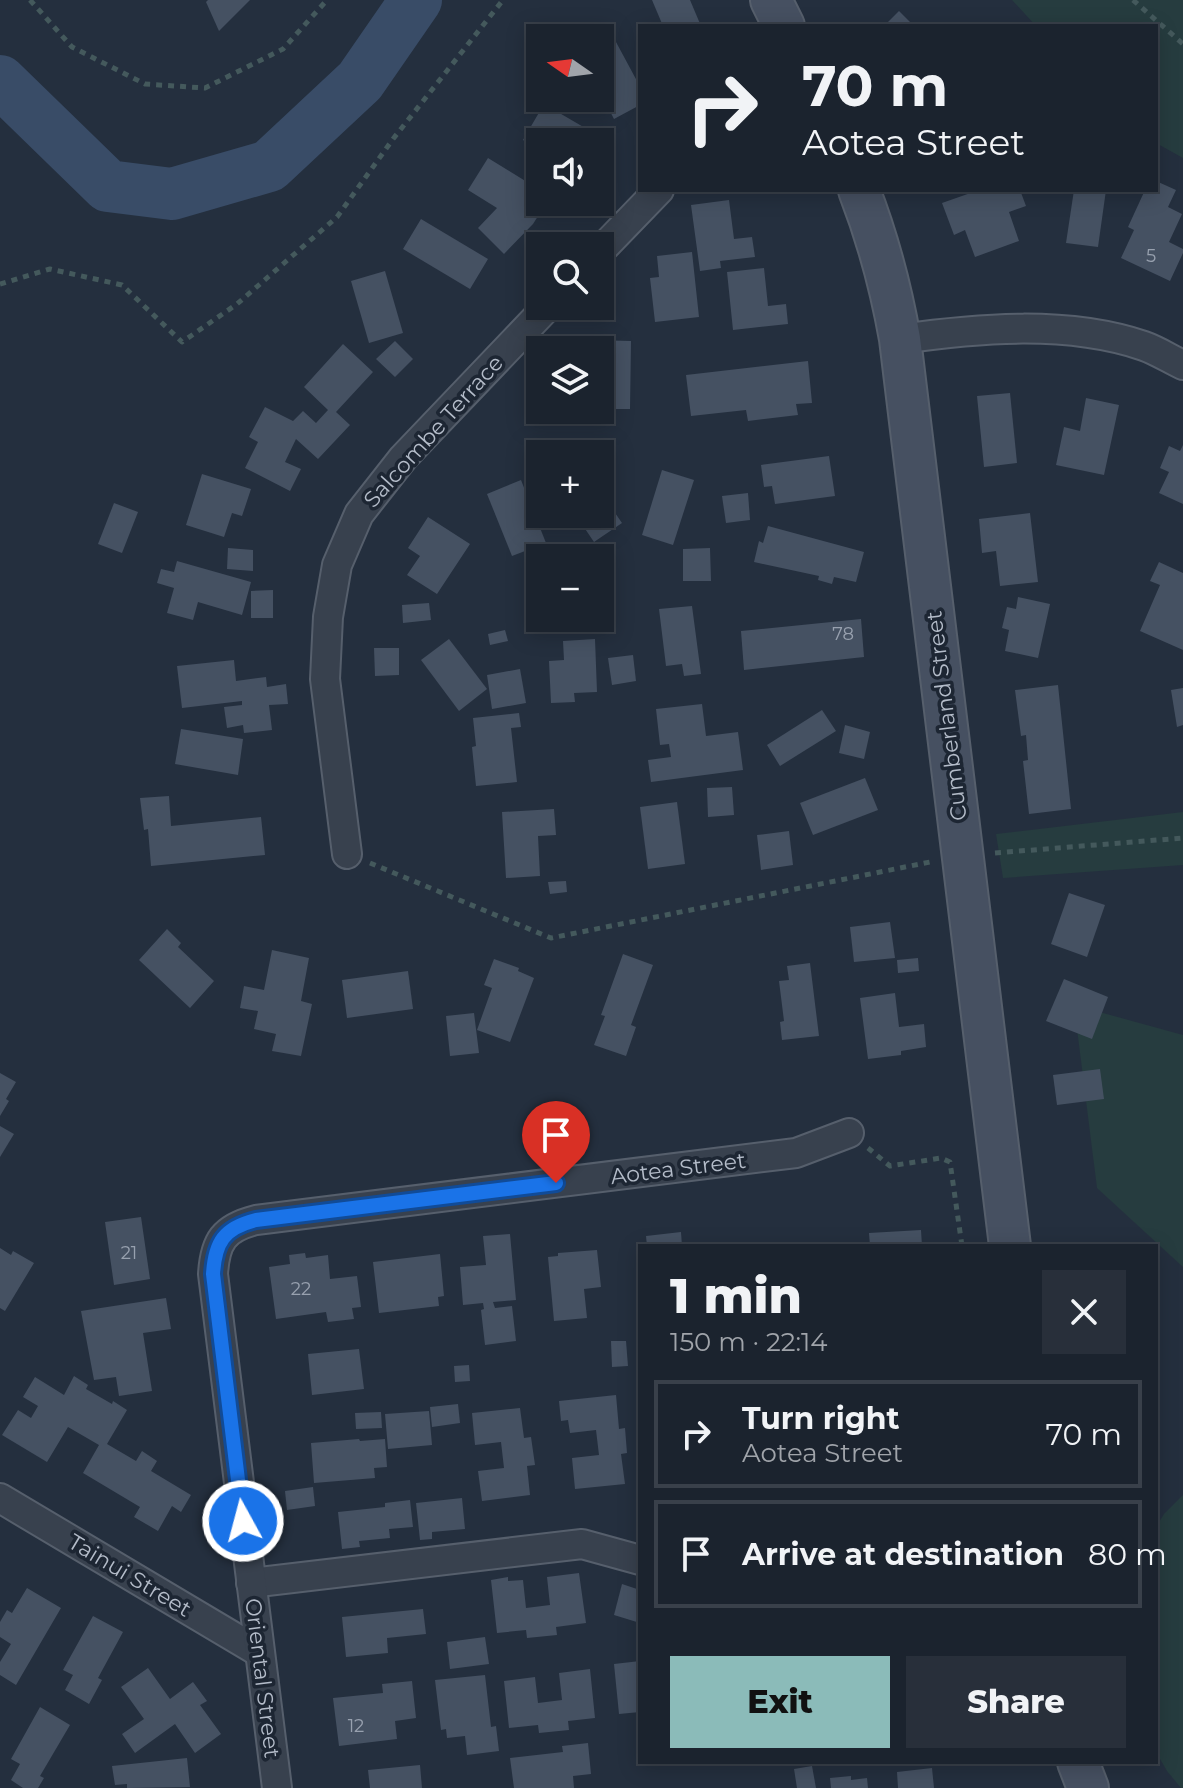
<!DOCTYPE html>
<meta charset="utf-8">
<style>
:root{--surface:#1b232e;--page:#282f3a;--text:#f1f3f6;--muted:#a0a4aa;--line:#39404a;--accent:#8bbbb9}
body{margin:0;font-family:Montserrat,sans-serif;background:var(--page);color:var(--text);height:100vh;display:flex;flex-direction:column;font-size:30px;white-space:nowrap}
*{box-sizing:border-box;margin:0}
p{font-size:26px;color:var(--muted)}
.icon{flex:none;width:44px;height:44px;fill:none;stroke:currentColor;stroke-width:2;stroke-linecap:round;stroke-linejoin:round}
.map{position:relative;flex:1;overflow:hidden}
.panel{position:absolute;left:638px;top:1244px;width:520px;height:520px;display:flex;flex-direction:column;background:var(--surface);border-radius:0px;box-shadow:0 4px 20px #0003,0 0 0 2px var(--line)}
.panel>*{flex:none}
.guide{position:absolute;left:638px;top:24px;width:520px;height:168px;border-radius:0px;box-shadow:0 4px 20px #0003,0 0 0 2px var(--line);background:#1b232e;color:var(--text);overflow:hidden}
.needle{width:52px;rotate:284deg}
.tools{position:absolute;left:526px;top:24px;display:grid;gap:16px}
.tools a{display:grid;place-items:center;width:88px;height:88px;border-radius:0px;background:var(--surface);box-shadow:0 4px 20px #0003,0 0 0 2px var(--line);font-size:40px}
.pin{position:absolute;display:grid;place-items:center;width:68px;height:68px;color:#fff;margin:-82px -34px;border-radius:50% 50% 50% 0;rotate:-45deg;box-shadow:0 0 8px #0007}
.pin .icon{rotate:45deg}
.me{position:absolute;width:88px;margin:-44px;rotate:353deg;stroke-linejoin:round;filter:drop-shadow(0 0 6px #0008)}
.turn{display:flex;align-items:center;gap:28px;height:168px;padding:0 32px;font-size:36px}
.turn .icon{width:104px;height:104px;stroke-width:2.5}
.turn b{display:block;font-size:56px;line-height:68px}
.round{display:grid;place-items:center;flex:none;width:84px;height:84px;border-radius:0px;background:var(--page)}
.summary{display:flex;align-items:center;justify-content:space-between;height:136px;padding:0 32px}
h1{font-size:48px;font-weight:800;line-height:60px}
.action{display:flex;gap:16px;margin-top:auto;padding:16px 32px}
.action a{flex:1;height:92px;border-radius:0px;background:var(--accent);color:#111;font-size:32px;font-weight:800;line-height:92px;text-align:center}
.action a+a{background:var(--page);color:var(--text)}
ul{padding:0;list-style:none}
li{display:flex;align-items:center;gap:24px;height:108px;margin:0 16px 12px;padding:0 16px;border:4px solid var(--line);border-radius:0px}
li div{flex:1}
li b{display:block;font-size:30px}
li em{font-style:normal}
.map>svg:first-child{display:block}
.green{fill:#263c3f}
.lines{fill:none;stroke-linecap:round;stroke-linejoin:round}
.river{stroke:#394c67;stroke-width:52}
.building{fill:#455162}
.minor-casing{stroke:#565f6c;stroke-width:32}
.secondary-casing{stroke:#565f6c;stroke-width:44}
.path{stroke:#44595c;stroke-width:5;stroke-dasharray:6 6;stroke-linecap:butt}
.minor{stroke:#38414e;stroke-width:28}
.secondary{stroke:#465061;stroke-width:40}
.route-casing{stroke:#114b97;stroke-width:20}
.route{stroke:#1a73e8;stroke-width:14}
.labels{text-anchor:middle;stroke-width:7;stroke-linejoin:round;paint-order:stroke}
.number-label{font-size:18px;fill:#98a1af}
.street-label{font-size:22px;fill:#b4bcc9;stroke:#1d2633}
</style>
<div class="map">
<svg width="1183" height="1788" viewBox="0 0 1183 1788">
<rect width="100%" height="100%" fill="#242f3e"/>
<g class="green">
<path d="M1012,0H1183V158L1156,143V26H1036Z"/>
<path d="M1183,812V865L1003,878L996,834Z"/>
<path d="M1074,1005L1183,1035V1267L1097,1188Z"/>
<path d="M1183,1495V1788H1181L1167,1771L1156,1752V1527L1164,1514Z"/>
</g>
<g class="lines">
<path class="river" d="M0,81L108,186L172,194L269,166L360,81L416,0"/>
</g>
<g class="building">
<path d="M208,0H250L219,31L206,2Z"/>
<path d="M652,0H690L701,26H663Z"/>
<path d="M899,11L914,26H884Z"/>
<path d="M616,42L637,81L640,79V105L614,119L600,92V51Z"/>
<path d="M544,104L604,139L600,146V142H540V150L523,140Z"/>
<path d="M488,158L540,190V202H547L533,224L504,254L478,228L497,208L468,190Z"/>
<path d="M1156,181L1176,190L1168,207L1182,214L1169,242L1183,249V253L1170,281L1121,258L1134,230L1128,227L1145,190H1156Z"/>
<path d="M979,190H1020L1026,206L1009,212L1019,241L975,257L965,230L954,235L942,203Z"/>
<path d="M1074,190H1106L1098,247L1066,243Z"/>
<path d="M729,200L734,239L752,237L755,257L720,261L721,268L700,271L691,205Z"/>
<path d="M421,219L488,259L470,289L403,249Z"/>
<path d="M692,252L699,317L655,322L650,278L659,277L657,256Z"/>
<path d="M764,268L768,306L786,304L788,324L733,330L727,272Z"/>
<path d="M385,271L403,333L369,343L351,281Z"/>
<path d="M593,340L631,341L630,409H600V350H593Z"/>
<path d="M395,341L413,359L395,377L376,359Z"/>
<path d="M343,344L373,372L336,412L350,425L318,459L296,439L285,462L301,469L290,491L245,468L258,442L249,437L265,407L293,421L303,411L316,423L328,410L304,387Z"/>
<path d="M808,361L812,403L796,404L798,415L748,421L746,410L691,416L686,375Z"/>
<path d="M1010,393L1017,463L984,467L977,396Z"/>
<path d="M1086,398L1119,405L1104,475L1056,465L1064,427L1080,431Z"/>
<path d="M1183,445V504L1159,493L1169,472L1160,468L1169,446L1180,451Z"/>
<path d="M829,456L835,496L775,504L772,486L764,487L761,465Z"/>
<path d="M662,470L694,480L673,545L642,535Z"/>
<path d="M202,474L251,489L242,516L232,513L224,537L186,525Z"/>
<path d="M521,480L546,543L512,556L487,494Z"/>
<path d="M600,491L622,523L594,542L575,514H600Z"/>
<path d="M748,493L750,520L726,523L722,496Z"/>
<path d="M114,503L138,512L122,553L98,544Z"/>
<path d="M1030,513L1038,582L1000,586L996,551L982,553L979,519Z"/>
<path d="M428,517L470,544L437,594L407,575L420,556L408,548Z"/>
<path d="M768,526L864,552L856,582L834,577L832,584L818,580L819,576L754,562L759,541L763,543Z"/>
<path d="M228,548L253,550V571L227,569Z"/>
<path d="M710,548L711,581H683V549Z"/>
<path d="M177,561L251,582L242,615L198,602L193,620L167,613L174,588L157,583L161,569L174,572Z"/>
<path d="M1159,562L1183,573V650L1140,631L1160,585L1150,581Z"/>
<path d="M273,590V618H251V591Z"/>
<path d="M1018,597L1050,604L1038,658L1005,651L1009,630L1002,628L1007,607L1016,609Z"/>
<path d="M429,603L431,620L403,623L402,605Z"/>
<path d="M692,606L701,674L684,676L682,664L666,666L659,609Z"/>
<path d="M861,619L864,657L744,670L741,631Z"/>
<path d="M505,630L508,641L490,645L488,634Z"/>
<path d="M449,639L487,689L459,711L421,660Z"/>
<path d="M595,639L597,692L574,693L575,702L551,703L549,661L564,660L563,641Z"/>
<path d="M374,648H399V675L375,676Z"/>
<path d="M633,655L636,681L612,685L608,658Z"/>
<path d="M234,660L236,681L266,677L267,687L286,684L288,704L269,705L272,730L244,733L243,725L227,728L224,707L242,705V701L182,708L177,666Z"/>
<path d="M520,669L526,703L492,709L487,675Z"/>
<path d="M1058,685L1071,809L1029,814L1023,761L1028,760L1026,735L1021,736L1015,690Z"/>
<path d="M1183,688V725L1177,727L1171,690Z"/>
<path d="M702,704L706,736L738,732L743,770L651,782L648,760L671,757L669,744L660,745L656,709Z"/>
<path d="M822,710L836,731L780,766L767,745Z"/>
<path d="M519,713L521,727L511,728L517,782L476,786L472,747L476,746L473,718Z"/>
<path d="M845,725L870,732L864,759L839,753Z"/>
<path d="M181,729L243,739L238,775L175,764Z"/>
<path d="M865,778L878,810L813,835L800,803Z"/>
<path d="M732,787L734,815L708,817L707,788Z"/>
<path d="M169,796L171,826L261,817L265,855L151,866L148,829L144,830L140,798Z"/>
<path d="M677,802L685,864L648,869L640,807Z"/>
<path d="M554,809L556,835L538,836L540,876L506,878L502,812Z"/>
<path d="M789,831L793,865L761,870L757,835Z"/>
<path d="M566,881L567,892L550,894L548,882Z"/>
<path d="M1069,893L1105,905L1087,957L1051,944Z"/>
<path d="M890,922L895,958L854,962L850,927Z"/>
<path d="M167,929L181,943L178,947L214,981L190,1008L139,960Z"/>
<path d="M272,950L309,958L301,1001L312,1004L301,1056L272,1051L276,1034L254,1029L258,1011L240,1008L244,986L264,990Z"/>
<path d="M623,954L653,965L631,1025L636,1027L626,1056L594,1045L605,1016L601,1015Z"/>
<path d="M918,958L919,971L898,973L897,960Z"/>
<path d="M494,959L519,968L518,971L534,978L510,1042L477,1030L492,988L484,985Z"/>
<path d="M810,963L819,1036L782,1040L780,1022L784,1021L779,981L789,980L787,966Z"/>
<path d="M408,971L413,1009L347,1018L342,980Z"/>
<path d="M1064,979L1108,997L1092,1039L1046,1021Z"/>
<path d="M895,993L899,1027L924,1024L926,1047L901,1051V1055L868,1059L860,998Z"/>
<path d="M474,1013L479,1053L450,1056L446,1016Z"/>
<path d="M1100,1069L1104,1099L1057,1105L1053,1075Z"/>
<path d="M0,1073L16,1082L6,1099L9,1101L0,1116Z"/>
<path d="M0,1126L14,1134L0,1157Z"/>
<path d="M141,1217L150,1279L114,1285L105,1222Z"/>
<path d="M921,1230L922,1246H870L869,1233Z"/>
<path d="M681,1232L682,1246H647L646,1236Z"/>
<path d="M510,1234L516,1300L493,1302L495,1308L512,1306L516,1341L485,1345L481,1310L484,1309L483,1303L463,1305L460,1267L486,1265L483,1236Z"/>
<path d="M0,1248L11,1255L13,1251L34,1263L5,1311L0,1308Z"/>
<path d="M597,1250L601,1287L584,1289L587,1318L554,1321L548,1257L558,1256V1253Z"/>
<path d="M305,1253L306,1258L328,1255L330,1279L357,1276L361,1307L352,1308L354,1319L328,1322L326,1312L276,1319L269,1267L290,1264L289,1255Z"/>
<path d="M440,1254L444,1296L438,1297L439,1306L379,1313L373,1262Z"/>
<path d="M166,1298L171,1329L143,1333L152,1391L119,1396L116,1377L94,1380L81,1311Z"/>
<path d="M611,1341H626L628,1366L612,1367Z"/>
<path d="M359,1349L364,1389L312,1395L308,1354Z"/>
<path d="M469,1365L470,1381L455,1382L454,1366Z"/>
<path d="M74,1376L88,1385L86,1389L112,1404L113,1401L127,1410L107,1444L136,1461L142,1451L157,1461L151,1471L191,1495L181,1512L172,1506L158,1531L134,1517L140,1507L83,1473L99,1445L68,1427L47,1462L2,1435L18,1410L31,1418L38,1406L23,1397L35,1377L64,1395Z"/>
<path d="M616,1395L619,1429L625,1428L627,1453L621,1454L625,1484L575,1489L572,1458L599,1455L596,1430L570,1433L568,1420L561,1421L559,1401Z"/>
<path d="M458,1404L460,1423L432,1427L430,1407Z"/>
<path d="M520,1408L524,1438L531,1437L535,1465L527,1466L530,1495L482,1501L478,1471L504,1468L501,1442L475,1445L472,1413Z"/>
<path d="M429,1411L432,1445L388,1449L385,1414Z"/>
<path d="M381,1412L382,1428L356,1429L355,1413Z"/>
<path d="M359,1439L360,1441L385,1439L387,1467L374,1468L375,1478L314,1483L311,1443Z"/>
<path d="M313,1487L315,1506L287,1510L285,1491Z"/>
<path d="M462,1498L465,1529L432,1532V1539L420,1540L416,1503Z"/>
<path d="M410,1500L413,1527L389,1529L390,1538L359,1541L360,1547L342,1549L338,1512L385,1507V1503Z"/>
<path d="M579,1573L586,1623L556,1627L557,1635L527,1638L526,1630L497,1633L491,1580L508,1577V1581L523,1580L526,1608L550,1605L547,1577Z"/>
<path d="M622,1584L640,1590V1623L614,1615Z"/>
<path d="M27,1588L61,1608L16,1685L0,1675V1662L11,1644L0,1637V1622L7,1610L12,1613Z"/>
<path d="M423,1609L426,1634L387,1638L388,1653L346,1657L342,1617Z"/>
<path d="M93,1616L123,1632L98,1678L102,1680L89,1704L65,1690L73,1675L63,1670Z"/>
<path d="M485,1637L489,1664L450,1669L447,1642Z"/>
<path d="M640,1661V1712L619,1714L614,1664Z"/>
<path d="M148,1668L170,1699L193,1682L207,1701L200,1705L221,1734L195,1753L175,1724L135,1753L122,1734L144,1719L121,1687Z"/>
<path d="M590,1669L595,1718L568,1721L569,1730L539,1733L538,1725L509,1728L504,1681L535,1677L538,1703L562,1700L559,1673Z"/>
<path d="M485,1675L491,1727L496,1726L499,1751L467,1755L465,1736L447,1738L446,1729L441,1730L435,1680Z"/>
<path d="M412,1681L416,1718L395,1721L397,1739L339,1746L333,1698L383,1693L382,1684Z"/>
<path d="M40,1707L70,1725L40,1776L44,1778L38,1788H23L11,1780L20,1764L11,1759Z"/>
<path d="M588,1743L591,1774L573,1776L574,1788H514L510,1758L563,1752L562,1746Z"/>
<path d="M187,1758L190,1787L127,1788V1784L115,1785L112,1766Z"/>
<path d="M420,1765L422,1788H370L368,1770Z"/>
<path d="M812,1766L816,1788H797L794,1769Z"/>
<path d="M932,1768L934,1788H898L897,1772Z"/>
<path d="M851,1776V1780L867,1778L868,1788H831L830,1778Z"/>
</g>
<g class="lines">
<g class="minor-casing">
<g id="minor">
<path d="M600,251L659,190"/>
<path d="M900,339C979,328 1067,320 1144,346C1158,351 1170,359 1183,365"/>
<path d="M347,854L325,679L328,617L337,565L359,514L403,458L548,306"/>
<path d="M0,1498L259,1652"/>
<path d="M251,1583L582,1544L640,1560"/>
<path d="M277,1788L213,1274C215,1241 224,1228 256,1220L796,1153L849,1133"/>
</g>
</g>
<g class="secondary-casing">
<g id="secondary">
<path d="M771,0L784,26"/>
<path d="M859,190C878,239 891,288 900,339L1010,1246"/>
<path d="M1078,1762L1088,1788"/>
</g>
</g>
<g class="path">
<path d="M30,0L72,47L145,84L205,88L283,49L327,0"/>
<path d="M1133,0L1183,44"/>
<path d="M0,284L50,269L122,285L182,342L237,304L337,217L393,139L503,0"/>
<path d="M995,853L1183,838"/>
<path d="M370,863L551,938L930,862"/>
<path d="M868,1148L890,1166L941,1158L950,1162L962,1246"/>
</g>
<use href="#minor" class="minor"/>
<use href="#secondary" class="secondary"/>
</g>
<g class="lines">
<g class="route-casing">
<path id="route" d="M243,1521L213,1274C215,1242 224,1228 256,1220L556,1183"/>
</g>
<use href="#route" class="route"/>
</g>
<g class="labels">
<g class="number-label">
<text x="1151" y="262">5</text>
<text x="843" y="640">78</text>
<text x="129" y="1259">21</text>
<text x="301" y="1295">22</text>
<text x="356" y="1732">12</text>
</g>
<g class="street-label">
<text transform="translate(433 431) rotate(-48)" y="8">Salcombe Terrace</text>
<text transform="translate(946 716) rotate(-97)" y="8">Cumberland Street</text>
<text transform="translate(678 1168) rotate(-7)" y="8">Aotea Street</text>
<text transform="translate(130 1575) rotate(31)" y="8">Tainui Street</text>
<text transform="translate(263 1678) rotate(83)" y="8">Oriental Street</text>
</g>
</g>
</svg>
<div class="tools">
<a><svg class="needle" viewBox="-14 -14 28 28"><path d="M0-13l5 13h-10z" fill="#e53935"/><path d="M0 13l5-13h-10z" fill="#a0a4aa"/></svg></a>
<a><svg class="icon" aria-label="sound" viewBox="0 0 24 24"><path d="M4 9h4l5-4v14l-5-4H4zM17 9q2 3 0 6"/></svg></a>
<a><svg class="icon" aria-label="search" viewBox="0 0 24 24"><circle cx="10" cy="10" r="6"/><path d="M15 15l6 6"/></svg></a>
<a><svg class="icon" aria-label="layers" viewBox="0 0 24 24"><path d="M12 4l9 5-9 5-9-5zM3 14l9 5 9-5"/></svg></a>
<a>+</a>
<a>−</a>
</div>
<div class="pin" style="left:556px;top:1183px;background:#d93025"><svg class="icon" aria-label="arrive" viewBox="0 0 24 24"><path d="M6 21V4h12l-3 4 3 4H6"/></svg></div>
<svg class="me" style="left:243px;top:1521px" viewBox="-20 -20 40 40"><circle r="17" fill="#1a73e8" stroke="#fff" stroke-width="3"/><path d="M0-11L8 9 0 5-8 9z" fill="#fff"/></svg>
<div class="guide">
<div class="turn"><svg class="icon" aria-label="right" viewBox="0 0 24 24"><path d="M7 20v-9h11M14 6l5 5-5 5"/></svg><div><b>70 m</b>Aotea Street</div></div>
</div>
<section class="panel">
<div class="summary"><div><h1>1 min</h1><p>150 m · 22:14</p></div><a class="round"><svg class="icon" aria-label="close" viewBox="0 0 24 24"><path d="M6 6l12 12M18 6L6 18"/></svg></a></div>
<ul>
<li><svg class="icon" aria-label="right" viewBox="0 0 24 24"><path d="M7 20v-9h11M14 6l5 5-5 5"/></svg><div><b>Turn right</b><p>Aotea Street</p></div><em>70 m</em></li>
<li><svg class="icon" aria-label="arrive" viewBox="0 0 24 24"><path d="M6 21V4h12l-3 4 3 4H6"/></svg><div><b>Arrive at destination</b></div><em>80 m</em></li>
</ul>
<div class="action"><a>Exit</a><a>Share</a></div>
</section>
</div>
